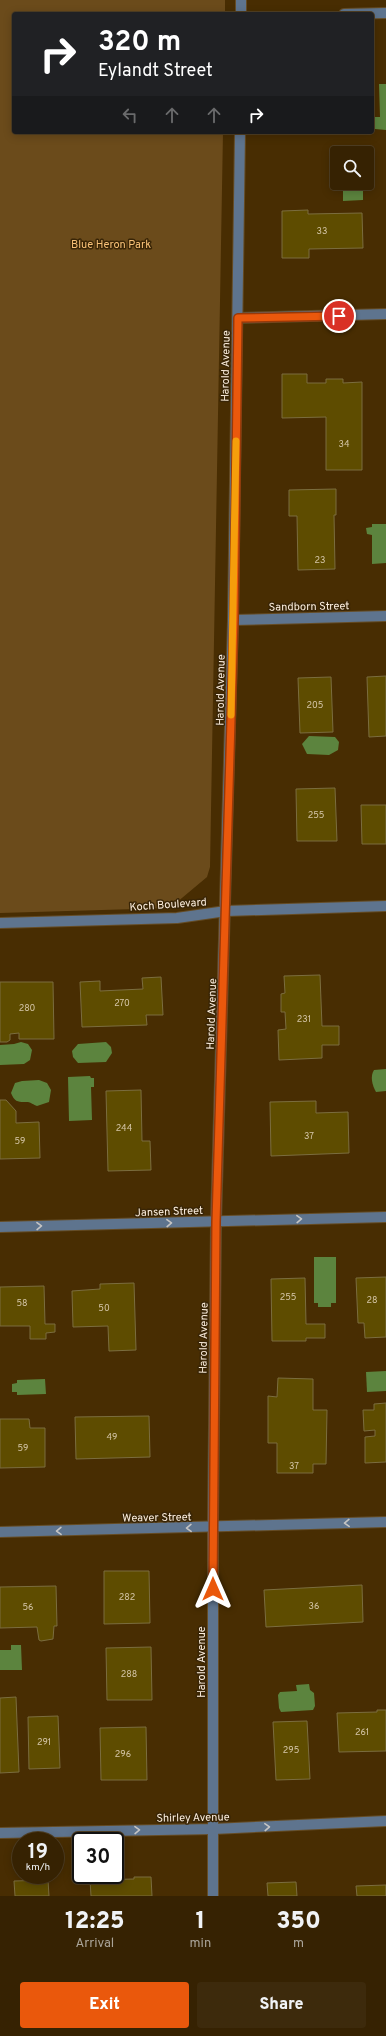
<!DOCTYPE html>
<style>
:root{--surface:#362202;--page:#3d2a0c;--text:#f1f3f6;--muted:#aaa499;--line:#503f24;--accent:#ea580c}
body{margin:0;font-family:Overpass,sans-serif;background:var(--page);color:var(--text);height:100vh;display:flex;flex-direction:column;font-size:15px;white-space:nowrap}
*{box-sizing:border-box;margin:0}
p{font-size:13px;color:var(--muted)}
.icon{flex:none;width:22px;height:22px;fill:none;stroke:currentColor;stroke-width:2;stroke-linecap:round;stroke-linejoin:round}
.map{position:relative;height:1896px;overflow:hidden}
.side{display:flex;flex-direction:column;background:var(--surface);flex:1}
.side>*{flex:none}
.banner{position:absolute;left:12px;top:12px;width:362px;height:122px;border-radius:4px;box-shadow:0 2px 10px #0003,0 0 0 1px var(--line);background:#202124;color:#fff;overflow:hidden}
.buttons{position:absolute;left:330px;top:146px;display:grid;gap:8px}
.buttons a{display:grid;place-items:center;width:44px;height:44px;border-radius:4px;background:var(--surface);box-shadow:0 2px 10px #0003,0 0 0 1px var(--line);font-size:20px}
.speed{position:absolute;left:12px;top:1832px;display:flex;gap:8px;font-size:20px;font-weight:700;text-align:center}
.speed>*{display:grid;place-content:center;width:52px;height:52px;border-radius:50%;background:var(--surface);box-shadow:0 2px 10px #0003,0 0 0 1px var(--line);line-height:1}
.speed small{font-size:10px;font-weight:400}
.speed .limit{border:2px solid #111;border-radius:6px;background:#fff;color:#111}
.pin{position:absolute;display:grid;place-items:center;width:34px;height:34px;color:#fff;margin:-17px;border:2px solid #fff;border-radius:50%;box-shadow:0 1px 4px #0007}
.me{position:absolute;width:44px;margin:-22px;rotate:0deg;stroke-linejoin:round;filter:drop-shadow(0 0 3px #0008)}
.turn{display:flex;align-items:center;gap:14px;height:84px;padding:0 20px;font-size:18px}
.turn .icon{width:52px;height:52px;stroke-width:2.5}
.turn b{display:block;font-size:28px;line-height:34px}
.lanes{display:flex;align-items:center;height:38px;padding:0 20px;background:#0003;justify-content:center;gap:20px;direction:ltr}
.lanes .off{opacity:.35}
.eta{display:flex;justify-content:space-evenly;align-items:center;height:68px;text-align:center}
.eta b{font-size:24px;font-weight:800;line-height:28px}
.cta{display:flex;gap:8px;margin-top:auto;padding:8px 20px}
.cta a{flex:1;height:46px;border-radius:4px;background:var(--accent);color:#fff;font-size:16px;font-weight:800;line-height:46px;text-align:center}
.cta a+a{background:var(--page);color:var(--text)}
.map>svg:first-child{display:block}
.green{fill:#6b4b1b}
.water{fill:#5c843e}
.building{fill:#5e4c00;stroke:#7b6d3f}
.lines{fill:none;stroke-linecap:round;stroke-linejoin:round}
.street-casing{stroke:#654c25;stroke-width:12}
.street{stroke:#5e748e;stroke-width:10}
.oneway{stroke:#c5c4c3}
.route-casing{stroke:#983908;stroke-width:10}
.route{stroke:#ea580c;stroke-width:7}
.slow{stroke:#f59e0b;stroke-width:7}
.labels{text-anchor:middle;stroke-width:3;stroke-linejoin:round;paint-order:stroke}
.number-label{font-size:9px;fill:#d5c6a7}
.park-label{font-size:11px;fill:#f8c177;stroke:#392506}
.street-label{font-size:11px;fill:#fdefdf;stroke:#392506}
</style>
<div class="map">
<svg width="386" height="1896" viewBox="0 0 386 1896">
<rect width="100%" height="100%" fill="#482d02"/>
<path class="green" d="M0,0H225V14H14V132H223L210,867L207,877L170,908L0,913Z"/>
<g class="water">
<path d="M379,84H386V130L375,129V117H380Z"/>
<path d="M343,183H363V200L343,201Z"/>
<path d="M372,524H386V563L372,564V535L367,534L366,528L372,527Z"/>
<path d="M309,736L335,737L339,742L338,750L329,755L307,754L302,744Z"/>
<path d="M21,1042L28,1044L32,1050L30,1060L24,1064L0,1065V1045L14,1044Z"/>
<path d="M106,1042L111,1047L112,1053L106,1062L78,1063L73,1057L72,1051L78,1044Z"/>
<path d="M386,1069V1091L376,1092C372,1085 370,1076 374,1070Z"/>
<path d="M90,1076L91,1078H94V1087H91L92,1120L69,1121L68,1077Z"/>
<path d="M39,1080L47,1083L51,1090L49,1102L37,1106C34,1105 30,1102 28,1102C19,1102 15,1103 11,1093L15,1083L22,1081Z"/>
<path d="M314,1257H336V1303H331V1307H318V1303H314Z"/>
<path d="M386,1371V1391L367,1392L366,1372Z"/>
<path d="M45,1379L46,1394L17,1395V1392H12V1384L17,1383V1380Z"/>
<path d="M11,1645H21L22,1670H0V1650H11Z"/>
<path d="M309,1684L310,1690L314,1693L315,1706L313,1710L281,1712L279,1708L278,1695L280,1692L297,1691L296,1685Z"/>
</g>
<g class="building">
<path d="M308,210V214L362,213L363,248L309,249V258H282V211Z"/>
<path d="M282,374H307V383H326V379H343V383L362,382V470H326V417L282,418Z"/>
<path d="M336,489V515H334L335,569L298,570L297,516H289V490Z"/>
<path d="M386,676V736L369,737L367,677Z"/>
<path d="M331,677L333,732L300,733L298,678Z"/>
<path d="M335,788L337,841H297L296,789Z"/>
<path d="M361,805H386V844H362Z"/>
<path d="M320,975L322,1026H339V1045H322V1058L279,1060L278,1030L286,1029L285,1012H281V994L285,993L284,976Z"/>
<path d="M161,977L163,1015H146L147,1025L82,1027L80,982L100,981V991L143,989L142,978Z"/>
<path d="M0,982H53L54,1039H19V1033L10,1034V1040L7,1042H0Z"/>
<path d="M141,1090L142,1141H150L151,1170L108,1171L106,1091Z"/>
<path d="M0,1100H6L16,1111V1123L39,1122L40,1158L0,1159Z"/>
<path d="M316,1101V1113L348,1112L349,1153L271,1156L270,1102Z"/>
<path d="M386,1277V1337L365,1338L364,1323H358L356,1278Z"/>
<path d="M305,1278L306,1324H325V1338H306V1341H272L271,1279Z"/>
<path d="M134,1283L136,1350L109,1351L108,1326L73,1327L72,1291L100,1289V1284Z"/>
<path d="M44,1286L45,1324H55V1332L46,1333V1339H30V1326H0V1287Z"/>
<path d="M278,1378L313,1379V1410H327L326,1464H313V1473H277V1443H268V1396L277,1397Z"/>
<path d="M386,1403V1462L365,1463V1437L375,1436V1430L364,1431L363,1410H374V1404Z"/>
<path d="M149,1416L150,1457L76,1459L75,1417Z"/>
<path d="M0,1419H29L30,1428H45V1467L0,1468Z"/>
<path d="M104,1571H149L150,1623L104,1624Z"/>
<path d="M362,1585L363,1622L266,1627L264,1590Z"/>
<path d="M56,1586L57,1626H54L53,1639L41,1641L39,1640L37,1627L0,1628V1587Z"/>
<path d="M151,1647L152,1700H107L106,1648Z"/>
<path d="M16,1697L19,1772L0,1773V1698Z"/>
<path d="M377,1710H386V1751L339,1752L337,1713L377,1712Z"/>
<path d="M58,1716L60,1768L29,1769L28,1717Z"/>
<path d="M307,1721L310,1779L276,1780L273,1722Z"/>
<path d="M146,1727L147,1780H101L100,1728Z"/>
<path d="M134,1877H151L152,1896H91L90,1880L134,1879Z"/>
<path d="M48,1880L49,1896H15L14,1881Z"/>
<path d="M296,1882L297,1896H268L267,1883Z"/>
<path d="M386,1885V1896H357L356,1886Z"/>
</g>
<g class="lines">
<g class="street-casing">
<g id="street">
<path d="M241,0V14"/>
<path d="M344,14L386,13"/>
<path d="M238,318L386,314"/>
<path d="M233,620L386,616"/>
<path d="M0,923L177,918L226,911L386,906"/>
<path d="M0,1227L386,1217"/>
<path d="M0,1532L386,1522"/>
<path d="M0,1833L213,1829L386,1821"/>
<path d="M213,1896V1528L216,1222L233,620L240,132"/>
</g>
</g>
<use href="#street" class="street"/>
</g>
<defs><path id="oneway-chevron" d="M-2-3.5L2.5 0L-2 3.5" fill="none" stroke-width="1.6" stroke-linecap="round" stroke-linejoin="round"/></defs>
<g class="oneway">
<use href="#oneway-chevron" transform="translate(299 1219) rotate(-2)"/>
<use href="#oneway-chevron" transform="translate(169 1223) rotate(-2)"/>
<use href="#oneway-chevron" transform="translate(39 1226) rotate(-1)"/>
<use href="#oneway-chevron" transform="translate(347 1523) rotate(178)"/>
<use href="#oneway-chevron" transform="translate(189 1528) rotate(179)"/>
<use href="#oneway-chevron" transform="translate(59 1531) rotate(179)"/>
<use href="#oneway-chevron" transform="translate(267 1827) rotate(-3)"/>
<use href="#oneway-chevron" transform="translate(137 1830) rotate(-1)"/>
</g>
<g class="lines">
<g class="route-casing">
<path id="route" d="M213,1589L216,1222L234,620L238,318L339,316"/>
</g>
<use href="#route" class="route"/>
<path class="slow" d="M231,715L236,441"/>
</g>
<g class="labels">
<g class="number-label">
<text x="322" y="234">33</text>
<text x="344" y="447">34</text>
<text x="320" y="563">23</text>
<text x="315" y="708">205</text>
<text x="316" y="818">255</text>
<text x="122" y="1006">270</text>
<text x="27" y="1011">280</text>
<text x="304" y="1022">231</text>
<text x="124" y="1131">244</text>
<text x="309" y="1139">37</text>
<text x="20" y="1144">59</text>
<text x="288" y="1300">255</text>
<text x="372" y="1303">28</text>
<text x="22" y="1306">58</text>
<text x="104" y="1311">50</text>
<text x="112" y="1440">49</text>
<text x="23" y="1451">59</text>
<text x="294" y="1469">37</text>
<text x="127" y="1600">282</text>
<text x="314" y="1609">36</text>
<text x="28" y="1610">56</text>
<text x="129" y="1677">288</text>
<text x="362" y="1735">261</text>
<text x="44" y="1745">291</text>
<text x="291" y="1753">295</text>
<text x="123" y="1757">296</text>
</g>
<g class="park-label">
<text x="111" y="248">Blue Heron Park</text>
</g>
<g class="street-label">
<text transform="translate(225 366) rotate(-89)" y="4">Harold Avenue</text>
<text transform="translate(309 606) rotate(-1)" y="4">Sandborn Street</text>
<text transform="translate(220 690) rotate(-89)" y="4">Harold Avenue</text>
<text transform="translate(168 904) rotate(-4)" y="4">Koch Boulevard</text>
<text transform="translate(211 1014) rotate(-88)" y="4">Harold Avenue</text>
<text transform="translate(169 1211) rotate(-2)" y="4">Jansen Street</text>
<text transform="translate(203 1338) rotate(-89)" y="4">Harold Avenue</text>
<text transform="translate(157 1517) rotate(-1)" y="4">Weaver Street</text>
<text transform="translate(201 1662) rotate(-90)" y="4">Harold Avenue</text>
<text transform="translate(193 1817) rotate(-1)" y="4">Shirley Avenue</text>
</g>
</g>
</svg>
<div class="buttons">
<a><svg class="icon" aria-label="search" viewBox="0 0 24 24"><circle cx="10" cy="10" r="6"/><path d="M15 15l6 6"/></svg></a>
</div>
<div class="speed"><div>19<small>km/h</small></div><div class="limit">30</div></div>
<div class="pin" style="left:339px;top:316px;background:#d93025"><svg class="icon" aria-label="arrive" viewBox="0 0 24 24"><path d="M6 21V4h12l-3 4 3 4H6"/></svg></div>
<svg class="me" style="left:213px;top:1589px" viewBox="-20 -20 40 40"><path d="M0-17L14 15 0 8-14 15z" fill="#ea580c" stroke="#fff" stroke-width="4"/></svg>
<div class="banner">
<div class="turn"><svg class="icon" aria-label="right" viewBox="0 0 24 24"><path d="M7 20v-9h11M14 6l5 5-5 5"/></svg><div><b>320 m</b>Eylandt Street</div></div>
<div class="lanes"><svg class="icon off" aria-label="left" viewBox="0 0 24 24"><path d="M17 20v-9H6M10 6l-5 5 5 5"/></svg><svg class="icon off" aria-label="ahead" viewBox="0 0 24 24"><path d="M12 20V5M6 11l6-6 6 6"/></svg><svg class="icon off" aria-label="ahead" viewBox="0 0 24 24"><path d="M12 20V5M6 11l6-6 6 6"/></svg><svg class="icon" aria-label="right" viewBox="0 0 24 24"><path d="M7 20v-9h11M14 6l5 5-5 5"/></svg></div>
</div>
</div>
<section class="side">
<div class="eta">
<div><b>12:25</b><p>Arrival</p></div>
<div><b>1</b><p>min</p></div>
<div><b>350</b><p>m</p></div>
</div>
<div class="cta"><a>Exit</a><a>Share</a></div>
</section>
